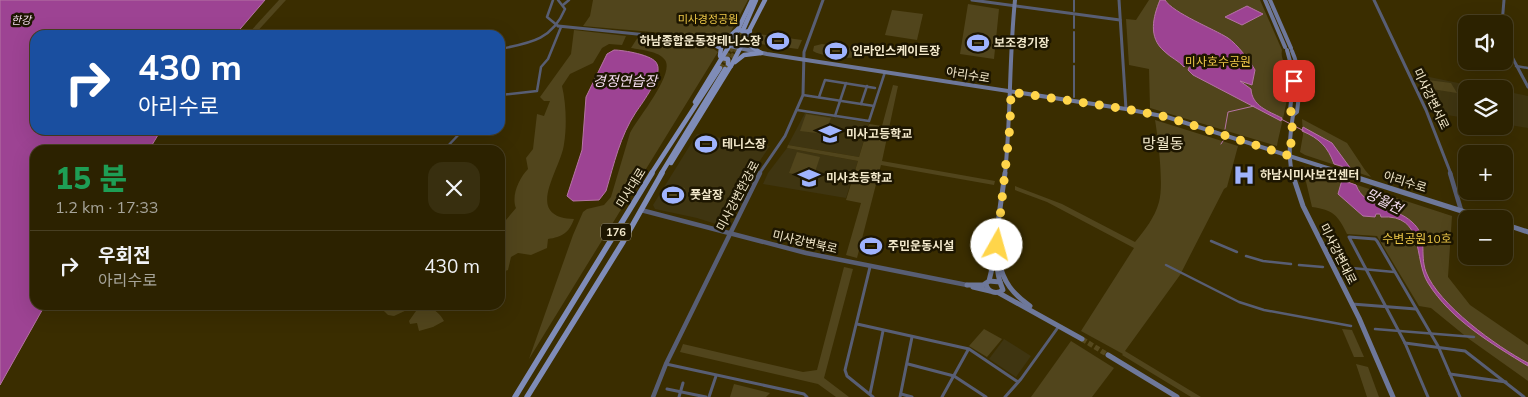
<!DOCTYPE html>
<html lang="ko">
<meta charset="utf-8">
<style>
:root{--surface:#2c2200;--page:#382f0f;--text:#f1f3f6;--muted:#a6a499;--line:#483f22}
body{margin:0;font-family:Mulish,"Noto Sans KR",sans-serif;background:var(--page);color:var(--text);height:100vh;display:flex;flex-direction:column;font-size:19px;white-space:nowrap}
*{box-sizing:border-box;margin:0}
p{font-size:16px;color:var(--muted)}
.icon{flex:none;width:28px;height:28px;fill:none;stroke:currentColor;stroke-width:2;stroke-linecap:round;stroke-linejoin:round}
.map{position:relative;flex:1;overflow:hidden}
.panel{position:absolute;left:30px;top:145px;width:475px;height:165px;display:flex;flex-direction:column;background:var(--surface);border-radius:15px;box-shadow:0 5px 20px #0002,0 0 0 1px var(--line)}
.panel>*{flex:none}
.top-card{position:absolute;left:30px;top:30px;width:475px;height:105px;border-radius:15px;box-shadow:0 5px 20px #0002,0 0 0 1px var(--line);background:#1a4fa0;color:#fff;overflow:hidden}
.fabs{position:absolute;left:1458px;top:15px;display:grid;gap:10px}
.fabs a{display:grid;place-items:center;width:55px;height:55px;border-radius:10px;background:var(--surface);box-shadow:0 5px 20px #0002,0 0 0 1px var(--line);font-size:25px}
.pin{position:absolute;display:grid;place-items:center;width:42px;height:42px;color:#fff;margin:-21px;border-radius:10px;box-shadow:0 2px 8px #0006}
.me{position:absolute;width:55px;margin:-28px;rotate:7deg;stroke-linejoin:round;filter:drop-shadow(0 0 4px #0008)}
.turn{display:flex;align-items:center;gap:18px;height:105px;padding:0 25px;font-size:22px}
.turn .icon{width:65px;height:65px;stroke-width:2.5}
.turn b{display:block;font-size:35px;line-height:42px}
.round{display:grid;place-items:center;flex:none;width:52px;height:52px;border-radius:15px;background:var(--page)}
.headline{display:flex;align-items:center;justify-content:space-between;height:85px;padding:0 25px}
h1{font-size:30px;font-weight:800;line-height:38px;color:#1e9e55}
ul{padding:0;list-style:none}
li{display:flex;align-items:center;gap:15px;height:70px;padding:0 25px;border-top:1px solid var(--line)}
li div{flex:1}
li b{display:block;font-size:19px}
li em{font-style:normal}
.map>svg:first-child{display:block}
.built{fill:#3f3511}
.green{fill:#51451c}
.water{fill:#9d4393;stroke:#b674a4}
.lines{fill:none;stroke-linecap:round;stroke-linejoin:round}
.stream{stroke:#b674a4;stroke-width:1}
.secondary-tunnel{stroke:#56491e;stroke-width:5;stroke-dasharray:5 2.5;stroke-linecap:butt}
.primary-tunnel{stroke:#56491e;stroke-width:4.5;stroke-dasharray:4.5 2;stroke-linecap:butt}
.pedestrian-far1{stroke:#585e74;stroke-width:2}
.pedestrian{stroke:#585e74;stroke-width:2.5}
.minor-far1{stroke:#585e74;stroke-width:2.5}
.minor{stroke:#585e74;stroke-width:3}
.tertiary-far1{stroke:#585e74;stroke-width:3}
.tertiary{stroke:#585e74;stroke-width:4.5}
.secondary-far1{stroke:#6e789a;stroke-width:4}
.secondary{stroke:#6e789a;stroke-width:5}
.primary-far1{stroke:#7f8cb8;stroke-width:4.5}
.primary{stroke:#7f8cb8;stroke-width:5.5}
.route{stroke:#ffd54a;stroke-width:9;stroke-dasharray:0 16.2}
.labels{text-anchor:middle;stroke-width:5;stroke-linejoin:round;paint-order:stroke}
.far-park-label{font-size:11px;fill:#eec848;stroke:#1d1601}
.far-water-label{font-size:11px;font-style:italic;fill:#f4dcef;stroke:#1d1601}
.shield{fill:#1d1601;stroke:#b2a98e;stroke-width:1}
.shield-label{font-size:11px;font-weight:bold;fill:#f2e8cb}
.poi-label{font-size:12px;font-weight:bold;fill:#f2e8cb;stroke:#1d1601;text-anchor:start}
.park-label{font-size:12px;fill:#eec848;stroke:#1d1601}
.street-label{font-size:12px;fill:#f2e8cb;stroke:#1d1601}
.water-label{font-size:14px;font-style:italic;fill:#f4dcef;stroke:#1d1601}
.quarter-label{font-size:15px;fill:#f2e8cb;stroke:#1d1601}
</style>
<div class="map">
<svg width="1528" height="397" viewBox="0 0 1528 397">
<rect width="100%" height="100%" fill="#3a2d00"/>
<g class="built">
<path d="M1415,74L1468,85L1470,89H1466V118L1434,113Z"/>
<path d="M1504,91L1528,96V128L1504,124Z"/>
<path d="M805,113L869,123L859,157L788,145Z"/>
<path d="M697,134L770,146L752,172L723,224L719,225L697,218L655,209L653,205Z"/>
<path d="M787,148L858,161L846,198L763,184L768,173Z"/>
<path d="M1004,339L1031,356L1016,377L989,359Z"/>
</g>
<g class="green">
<path d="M279,0H286L254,35H247Z"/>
<path d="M593,0H748L729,35L721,38L583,26L590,16Z"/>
<path d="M1149,0H1260L1282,50C1280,60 1287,64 1289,72C1292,86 1280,130 1277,146L1150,108L1149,69L1129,65L1126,19L1136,20Z"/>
<path d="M968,4L999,9L994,59L960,54Z"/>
<path d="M892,10L923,14L917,40L885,35Z"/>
<path d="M574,30L626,36L622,45L609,44L602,48L593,63L570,74L562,86C566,103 567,126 564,144C561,170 522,217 574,219C569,233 562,237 548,239L547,248L531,255L518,253L511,257L508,270L500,273V227L516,208C511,196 519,178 528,169L526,158L533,149L537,114L544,116L550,101H544L540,97L571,54Z"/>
<path d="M758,34L802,40L798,49L753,43Z"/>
<path d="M638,37L708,45L718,52L529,359L573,235L583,212L587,209L604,205L611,197L630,133C637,119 675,74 665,60C659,51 641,50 631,48Z"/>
<path d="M822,44L854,49L859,54C852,62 821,56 813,51L814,46Z"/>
<path d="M1420,79L1451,83L1457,93L1425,88Z"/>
<path d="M893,85L898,86L882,161L995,181L994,185L881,165L857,258L846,255L861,203L846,200L858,161L787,148L788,145L859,157L869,124L882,126Z"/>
<path d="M806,114L831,118L825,134L800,131Z"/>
<path d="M1302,119L1347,143L1365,170L1371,177L1305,155L1300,152L1303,135Z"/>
<path d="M1155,120L1238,146L1227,187L1224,189L1180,275L1125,351L1201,397H1191L1122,355L1123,354L1081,331L1134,248L1047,202L1015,190V186L1062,204L1135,242C1145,230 1155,217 1159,202C1164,185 1158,138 1155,120Z"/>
<path d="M797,152L820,157L813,178L789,173Z"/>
<path d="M1303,169L1311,170L1452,216L1448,277L1470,305L1528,345V381L1469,339L1431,308L1419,306L1377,236L1347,234C1338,215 1333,210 1312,207Z"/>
<path d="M671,185L685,188L676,205L662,202Z"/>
<path d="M844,267L853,269L824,378L849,397H836L818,384L680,352L683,344L803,372L817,370Z"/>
<path d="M382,305C404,305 433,299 444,321L433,327L419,331L417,323L410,324L409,321L416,311L415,308L409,309L394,316L388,315L381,308Z"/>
<path d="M984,329L1002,339L987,357L969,346Z"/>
<path d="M1342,329L1352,330L1364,357H1354Z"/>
<path d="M1071,341L1114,368L1092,397H1031Z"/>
<path d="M1356,364L1368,367L1379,397H1367Z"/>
<path d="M734,384L770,393L766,397H730Z"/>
</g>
<g class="water">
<path d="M0,0H265L235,35H35V130H161L149,150H35V305H45L0,385Z"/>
<path d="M1160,0H1165C1173,13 1214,29 1228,38C1237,44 1250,61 1255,70L1252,85L1240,81L1251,89C1252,106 1268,111 1282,118L1281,121L1193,75L1188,70L1190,65L1187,64L1184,67C1178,60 1171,58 1164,51C1148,37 1153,17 1160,0Z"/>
<path d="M1247,6L1263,14L1242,25L1225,17Z"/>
<path d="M614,50C623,50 654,55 657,64C663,75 643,102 636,112C620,136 614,164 606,191L599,200L573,201L567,196L582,150L586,97L607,54Z"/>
<path d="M1303,127L1332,143L1351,169L1334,164C1328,147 1319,138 1302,131Z"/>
<path d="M1342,180L1356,185C1365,209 1395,206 1412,222C1429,237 1419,253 1426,272C1438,304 1497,347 1528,363V366C1492,344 1451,320 1428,283C1413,259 1426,214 1381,217L1380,214H1376L1375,217L1363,216L1338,194Z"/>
</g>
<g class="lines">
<g class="stream">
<path d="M1281,119L1304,131"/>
<path d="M1225,129L1228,112L1254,106"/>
<path d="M1221,144L1223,141"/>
<path d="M1345,175L1348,183"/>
</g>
<path class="secondary-tunnel" d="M1082,339L1108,355"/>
<g class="primary-tunnel">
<path d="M720,68L743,30"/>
<path d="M725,69L746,33"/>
</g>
<g class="pedestrian-far1">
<path d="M1074,0V11"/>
<path d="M1074,16V28"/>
<path d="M1074,32V62"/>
<path d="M1074,66V97"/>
</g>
<g class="pedestrian">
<path d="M1211,241L1237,252"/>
<path d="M1246,256L1263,261L1291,264"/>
<path d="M1166,265L1239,302L1264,310L1351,326"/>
<path d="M1299,265L1323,267"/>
<path d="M1341,267L1394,272"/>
<path d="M1375,329L1474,337"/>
</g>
<g class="minor-far1">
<path d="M553,0L547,17L558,26"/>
<path d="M563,5L569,0"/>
<path d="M500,49C530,43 552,40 565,9L558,0"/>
<path d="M1516,66L1528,68"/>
<path d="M500,95L537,91L541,67L548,59L561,27"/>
<path d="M803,95L874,106"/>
<path d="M819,97L825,80L875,88"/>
<path d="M861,104L867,86"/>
<path d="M797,110L869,121L885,72"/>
<path d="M835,116L846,83"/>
<path d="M198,132L213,130"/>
<path d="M444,150L463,130"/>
</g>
<g class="minor">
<path d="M870,267L845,370L847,376L873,397"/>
<path d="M1352,304L1416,309"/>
<path d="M857,324L969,349L1018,382"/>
<path d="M1405,343L1465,351L1524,397"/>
<path d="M666,364L804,394L807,397"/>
<path d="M908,364L954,376L986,397"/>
<path d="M1450,374L1506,382"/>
<path d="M667,389L706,397"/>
<path d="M870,394L883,331"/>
<path d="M901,394L912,397"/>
<path d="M679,397L683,383"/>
<path d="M709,397L716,376"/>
<path d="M900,397L912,337"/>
<path d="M942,397L968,350"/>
<path d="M1005,397L1021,379L1059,326"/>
<path d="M1428,397L1405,343L1349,237L1375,239L1377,241L1438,346L1460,397"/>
</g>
<g class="tertiary-far1">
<path d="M972,0L1120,20"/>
<path d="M1119,0L1126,109"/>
<path d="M1374,0L1426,110L1451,174"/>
<path d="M1502,24L1504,0"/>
<path d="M558,26L706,41L730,46"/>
<path d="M1504,36L1511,55L1528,87"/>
<path d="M759,174L785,136L803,95L804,52L823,0"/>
</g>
<g class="tertiary">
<path d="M1450,173L1461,210"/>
<path d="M641,210L806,253L967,285"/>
<path d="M653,397L666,364L760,173"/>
</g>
<g class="secondary-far1">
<path d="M1265,0L1285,47"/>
<path d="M1270,0L1291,48"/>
<path d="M730,46L767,54L1126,109L1167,117L1346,174"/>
<path d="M1287,50L1294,76L1290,110L1293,115"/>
<path d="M1292,51C1301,71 1300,90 1297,112L1293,115C1290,135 1288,154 1292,174"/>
<path d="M1005,174C1011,116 1009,58 1015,0"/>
</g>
<g class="secondary">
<path d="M1292,173L1303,206L1359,318L1393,397"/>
<path d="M1342,173L1487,219"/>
<path d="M1504,224L1528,232"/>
<path d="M999,261C1003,282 1013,294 1030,306"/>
<path d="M1000,282C991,251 1001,205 1005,173"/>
<path d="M986,284C988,292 996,295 1003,290L1000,282L989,281"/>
<path d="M967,285H983L989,281L995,256"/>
<path d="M973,287L990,291"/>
<path d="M999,293L1082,339"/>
<path d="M1108,355L1177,397"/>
</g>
<g class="primary-far1">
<path d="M743,30L756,0"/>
<path d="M746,38L749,45L761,53"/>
<path d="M706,41L729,37L738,29L744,32L750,31"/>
<path d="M706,41L721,48L720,56"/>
<path d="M721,58L728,59V64L731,66"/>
<path d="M735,62L744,55L761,53"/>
<path d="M695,102L734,38L752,0"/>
<path d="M671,163L732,64L765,0"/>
<path d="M651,174L720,68"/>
<path d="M661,174L725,69"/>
</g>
<g class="primary">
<path d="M515,397L652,173"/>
<path d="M527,397L623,242L662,173"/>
</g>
</g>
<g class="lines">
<path class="route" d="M997,245L1010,126L1011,92L1126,109L1167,117L1290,156L1293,115L1290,110L1294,81"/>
</g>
<defs>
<g id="stadium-bare" transform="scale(1.725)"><path d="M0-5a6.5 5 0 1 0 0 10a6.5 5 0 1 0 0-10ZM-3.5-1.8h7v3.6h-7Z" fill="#9fb3fd" stroke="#1d1601" stroke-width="2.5" paint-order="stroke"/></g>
<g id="school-bare" transform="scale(1.725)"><path d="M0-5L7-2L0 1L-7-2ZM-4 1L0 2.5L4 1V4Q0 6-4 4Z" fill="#9fb3fd" stroke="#1d1601" stroke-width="2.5" paint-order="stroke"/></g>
<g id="hospital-bare" transform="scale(1.725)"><path d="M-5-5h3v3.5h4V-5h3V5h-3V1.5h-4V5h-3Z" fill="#9fb3fd" stroke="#1d1601" stroke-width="2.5" paint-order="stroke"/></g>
</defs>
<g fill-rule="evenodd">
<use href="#stadium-bare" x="778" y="41"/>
<use href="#stadium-bare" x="978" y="43"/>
<use href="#stadium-bare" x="836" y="51"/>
<use href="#school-bare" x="830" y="134"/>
<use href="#stadium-bare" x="706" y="144"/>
<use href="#hospital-bare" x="1244" y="175"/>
<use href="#school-bare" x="809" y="178"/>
<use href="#stadium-bare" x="673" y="195"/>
<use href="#stadium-bare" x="871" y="246"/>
</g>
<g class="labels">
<g class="far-park-label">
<text x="708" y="23">미사경정공원</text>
</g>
<g class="far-water-label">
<text x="21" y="24">한강</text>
</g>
<rect class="shield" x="601" y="223.5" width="30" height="17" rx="4"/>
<g class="shield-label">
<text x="616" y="236">176</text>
</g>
<g class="poi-label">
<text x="761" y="45" text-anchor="end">하남종합운동장테니스장</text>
<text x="994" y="47">보조경기장</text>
<text x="852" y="55">인라인스케이트장</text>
<text x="846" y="138">미사고등학교</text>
<text x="722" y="148">테니스장</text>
<text x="1260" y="179">하남시미사보건센터</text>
<text x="826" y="182">미사초등학교</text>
<text x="690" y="199">풋살장</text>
<text x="888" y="250">주민운동시설</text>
</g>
<g class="park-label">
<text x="1218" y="66">미사호수공원</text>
<text x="1417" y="243">수변공원10호</text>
</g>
<g class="street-label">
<text transform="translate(968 75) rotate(9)" y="4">아리수로</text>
<text transform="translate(1431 99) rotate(64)" y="4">미사강변서로</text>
<text transform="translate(1405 182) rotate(17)" y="4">아리수로</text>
<text transform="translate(631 188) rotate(-58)" y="4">미사대로</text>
<text transform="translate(738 196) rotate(-62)" y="4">미사강변한강로</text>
<text transform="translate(805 242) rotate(13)" y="4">미사강변북로</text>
<text transform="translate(1338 254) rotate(63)" y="4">미사강변대로</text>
</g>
<g class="water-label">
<text x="625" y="86">경정연습장</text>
<text transform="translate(1384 201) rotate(27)" y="5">망월천</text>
</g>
<g class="quarter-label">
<text x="1163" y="149">망월동</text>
</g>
</g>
</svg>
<div class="fabs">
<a><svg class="icon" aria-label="sound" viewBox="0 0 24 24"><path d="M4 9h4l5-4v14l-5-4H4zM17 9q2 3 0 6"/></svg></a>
<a><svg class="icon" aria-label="layers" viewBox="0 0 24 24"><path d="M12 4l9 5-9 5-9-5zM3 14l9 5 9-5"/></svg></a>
<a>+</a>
<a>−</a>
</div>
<div class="pin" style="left:1294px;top:81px;background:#d93025"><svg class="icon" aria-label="arrive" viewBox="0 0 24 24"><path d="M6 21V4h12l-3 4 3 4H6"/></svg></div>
<svg class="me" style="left:997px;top:245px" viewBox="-20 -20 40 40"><circle r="19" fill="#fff"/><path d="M0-13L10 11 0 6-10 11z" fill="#ffd54a"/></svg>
<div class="top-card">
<div class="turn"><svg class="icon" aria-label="right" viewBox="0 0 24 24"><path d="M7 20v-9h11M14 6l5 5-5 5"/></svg><div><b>430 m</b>아리수로</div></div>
</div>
<section class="panel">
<div class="headline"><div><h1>15 분</h1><p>1.2 km · 17:33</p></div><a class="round"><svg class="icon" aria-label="close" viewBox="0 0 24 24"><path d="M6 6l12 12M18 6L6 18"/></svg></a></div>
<ul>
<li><svg class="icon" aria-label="right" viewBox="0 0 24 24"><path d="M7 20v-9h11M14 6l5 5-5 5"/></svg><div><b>우회전</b><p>아리수로</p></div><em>430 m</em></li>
</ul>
</section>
</div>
